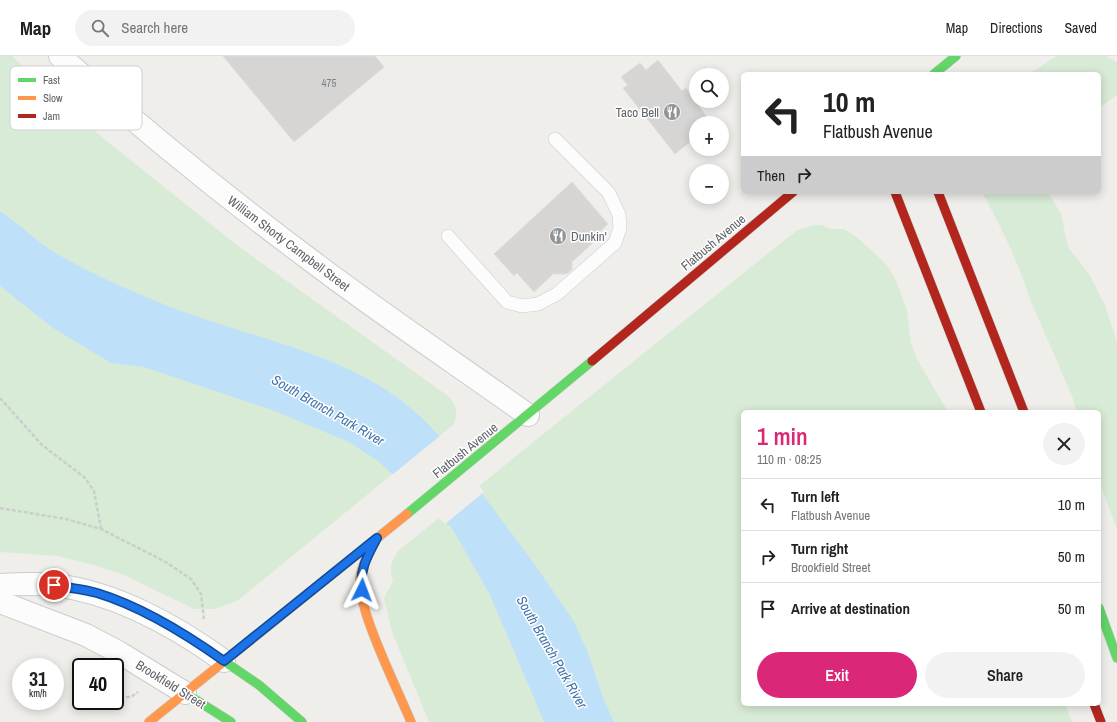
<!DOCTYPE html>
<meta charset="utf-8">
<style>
:root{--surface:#fff;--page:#f2f2f2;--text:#222;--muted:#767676;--line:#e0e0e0;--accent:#db2777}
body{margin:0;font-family:"Archivo Narrow",sans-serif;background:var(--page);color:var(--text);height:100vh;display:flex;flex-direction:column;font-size:15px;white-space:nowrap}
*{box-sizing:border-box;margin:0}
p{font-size:13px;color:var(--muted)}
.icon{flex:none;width:22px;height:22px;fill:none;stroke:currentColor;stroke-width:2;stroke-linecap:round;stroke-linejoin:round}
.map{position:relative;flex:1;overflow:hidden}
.details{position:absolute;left:741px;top:354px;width:360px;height:296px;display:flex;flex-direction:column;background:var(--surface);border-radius:6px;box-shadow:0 2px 10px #0003}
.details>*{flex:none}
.guide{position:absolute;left:741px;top:16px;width:360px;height:122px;border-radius:6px;box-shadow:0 2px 10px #0003;background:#fff;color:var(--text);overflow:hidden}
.fabs{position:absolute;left:689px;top:12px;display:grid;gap:8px}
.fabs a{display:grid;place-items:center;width:40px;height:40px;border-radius:50%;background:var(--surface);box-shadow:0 2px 10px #0003;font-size:20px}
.speed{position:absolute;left:12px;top:602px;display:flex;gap:8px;font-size:20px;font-weight:700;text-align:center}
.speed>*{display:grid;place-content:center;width:52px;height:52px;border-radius:50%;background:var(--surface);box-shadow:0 2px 10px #0003;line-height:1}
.speed small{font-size:10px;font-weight:400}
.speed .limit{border:2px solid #111;border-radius:6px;background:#fff;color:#111}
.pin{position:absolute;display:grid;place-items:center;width:34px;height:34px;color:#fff;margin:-17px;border:2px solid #fff;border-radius:50%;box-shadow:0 1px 4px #0007}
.me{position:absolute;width:44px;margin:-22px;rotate:3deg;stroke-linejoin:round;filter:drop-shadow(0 0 3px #0008)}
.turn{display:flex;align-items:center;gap:14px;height:84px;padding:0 16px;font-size:18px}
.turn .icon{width:52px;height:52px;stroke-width:2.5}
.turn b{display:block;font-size:28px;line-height:34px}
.then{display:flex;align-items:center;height:38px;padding:0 16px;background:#0003;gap:8px;font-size:15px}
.round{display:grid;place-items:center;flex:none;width:42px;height:42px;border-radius:21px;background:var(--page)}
.head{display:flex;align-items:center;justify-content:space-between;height:68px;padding:0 16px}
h1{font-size:24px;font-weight:600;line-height:30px;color:var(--accent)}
.action{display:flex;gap:8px;margin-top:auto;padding:8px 16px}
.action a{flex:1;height:46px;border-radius:24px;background:var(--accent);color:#fff;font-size:16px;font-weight:600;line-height:46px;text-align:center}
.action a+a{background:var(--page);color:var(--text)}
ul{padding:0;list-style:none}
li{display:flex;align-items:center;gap:12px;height:52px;padding:0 16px;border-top:1px solid var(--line)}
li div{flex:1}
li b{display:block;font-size:15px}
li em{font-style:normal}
header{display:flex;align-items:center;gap:24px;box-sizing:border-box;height:56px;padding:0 20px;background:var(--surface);border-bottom:1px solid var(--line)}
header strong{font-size:19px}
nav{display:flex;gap:22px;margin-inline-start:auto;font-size:14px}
.search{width:280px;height:36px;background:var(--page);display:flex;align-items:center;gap:10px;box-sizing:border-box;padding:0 14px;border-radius:22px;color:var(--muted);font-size:15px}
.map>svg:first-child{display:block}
.green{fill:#d8ebd6}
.water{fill:#bfe0f9}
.pier{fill:#efeeea}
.building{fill:#d6d5d3;stroke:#deddd9}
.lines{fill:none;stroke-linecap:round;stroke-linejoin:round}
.lane-casing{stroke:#cbcccc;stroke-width:14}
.street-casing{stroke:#cbcccc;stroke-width:24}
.fast-casing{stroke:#cacacb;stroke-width:10}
.slow-casing{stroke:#cacacb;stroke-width:10}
.jam-casing{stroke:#cacacb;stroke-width:10}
.path{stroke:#cacfcc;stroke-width:2.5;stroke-dasharray:4 2;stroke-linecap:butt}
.lane{stroke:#fdfcfc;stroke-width:13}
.street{stroke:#fdfcfc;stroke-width:22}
.fast{stroke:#63d668;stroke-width:9}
.slow{stroke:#ff974d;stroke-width:9}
.jam{stroke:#b3261e;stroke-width:9}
.route-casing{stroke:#114b97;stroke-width:10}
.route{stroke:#1a73e8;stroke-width:7}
.labels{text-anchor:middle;stroke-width:3;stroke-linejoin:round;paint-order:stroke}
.number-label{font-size:11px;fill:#7e8184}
.poi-label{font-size:13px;fill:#5f6368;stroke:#fff;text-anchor:end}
.street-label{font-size:13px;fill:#5f6368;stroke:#fff}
.water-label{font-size:14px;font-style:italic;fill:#4174aa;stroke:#fff}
.key{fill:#fff;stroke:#cfd0d2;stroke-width:1}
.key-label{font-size:11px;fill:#5f6368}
</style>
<header>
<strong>Map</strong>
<div class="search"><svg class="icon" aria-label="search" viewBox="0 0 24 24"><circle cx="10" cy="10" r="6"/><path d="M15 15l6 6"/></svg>Search here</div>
<nav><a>Map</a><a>Directions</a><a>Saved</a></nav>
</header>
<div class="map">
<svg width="1117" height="666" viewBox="0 0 1117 666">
<rect width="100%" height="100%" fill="#efeeea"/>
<g class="green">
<path d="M0,0H12L104,83L238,190L448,340C457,350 458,355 454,368L237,545L215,553H194L124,519L91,508L57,500L0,496Z"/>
<path d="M1057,0H1106L1117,6V39L1099,52V18H1029Z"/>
<path d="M982,136H1048L1061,158L1068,191L1089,218L1105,249L1117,286V473L1099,425V356H1077L1072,340L1029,241C1018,205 1000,169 982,136Z"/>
<path d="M814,169H822L831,173H844L859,183L886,208L895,222L907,254L911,288L918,305L948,356H743V648H1065L1072,666H429L392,576L384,542L393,525C388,513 392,505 398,495L787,182L798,174Z"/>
</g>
<path class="water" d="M0,155C21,169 39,188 61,200C90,217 126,233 156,245C255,287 368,295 441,382L535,509L573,564L587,594L603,642L614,666H544L490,539L452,472L378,405L349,386L272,354L144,311L111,307L53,272L0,230Z"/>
<path class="pier" d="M441,379L484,436L445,468L392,419Z"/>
<g class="building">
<path d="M223,0H375L384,11L294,86Z"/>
<path d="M658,4L682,35L686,32L711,67H696V81L675,98L623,32L628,29L621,21L640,7L646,14Z"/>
<path d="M572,126L608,168L597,178L599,181L572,206V214L566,218H553L534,236L517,217L514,220L494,198Z"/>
</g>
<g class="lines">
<g class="lane-casing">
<path id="lane" d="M448,180L507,246L522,250L538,248L557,238L615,187L620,172L619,159L609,137L555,83"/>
</g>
<g class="street-casing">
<g id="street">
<path d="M60,0C140,71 223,139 309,203C380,257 455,307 528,359"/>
<path d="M0,529C18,528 37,527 55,529C117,537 174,569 224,605"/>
<path d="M0,546L86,579L120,597L185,637"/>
</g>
</g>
<g class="fast-casing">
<g id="fast">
<path d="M934,18L956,0"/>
<path d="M407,458L592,305"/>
<path d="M1099,552L1117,602"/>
<path d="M224,605L259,629L302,666"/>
<path d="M185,637L231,666"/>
</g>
</g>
<g class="slow-casing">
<g id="slow">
<path d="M375,486C369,497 361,510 360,523C357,553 398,634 411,666"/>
<path d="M149,666L407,458"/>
</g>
</g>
<g class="jam-casing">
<g id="jam">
<path d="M895,136L981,356"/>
<path d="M938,136L1024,356"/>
<path d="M592,305L793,136"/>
<path d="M1094,648L1101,666"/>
</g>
</g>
<g class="path">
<path d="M0,342L42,389L84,421L94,435L101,473"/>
<path d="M0,452L66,463L101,473L164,505L191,523L201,538L204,563"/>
<path d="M126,641H131L138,636"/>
</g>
<use href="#lane" class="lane"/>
<use href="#street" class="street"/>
<use href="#fast" class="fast"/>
<use href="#slow" class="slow"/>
<use href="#jam" class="jam"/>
</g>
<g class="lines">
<g class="route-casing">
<path id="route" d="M54,529C68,532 83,533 97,537C143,551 186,578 224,605L377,482C368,499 359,514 362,534"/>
</g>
<use href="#route" class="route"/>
</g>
<defs>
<g id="restaurant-disc" transform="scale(0.9)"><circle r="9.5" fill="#919496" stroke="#fff"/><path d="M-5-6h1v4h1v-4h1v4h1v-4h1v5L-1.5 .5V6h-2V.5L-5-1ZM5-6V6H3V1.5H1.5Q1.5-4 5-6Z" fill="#fff"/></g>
</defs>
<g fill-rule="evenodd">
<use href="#restaurant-disc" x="672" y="56"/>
<use href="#restaurant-disc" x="558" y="180"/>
</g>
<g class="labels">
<g class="number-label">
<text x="329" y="31">475</text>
</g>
<g class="poi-label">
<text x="659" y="61">Taco Bell</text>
<text x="571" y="185" text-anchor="start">Dunkin'</text>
</g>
<g class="street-label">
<text transform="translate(713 186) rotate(-40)" y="5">Flatbush Avenue</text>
<text transform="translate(289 187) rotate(37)" y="5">William Shorty Campbell Street</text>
<text transform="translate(465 394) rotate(-39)" y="5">Flatbush Avenue</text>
<text transform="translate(171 628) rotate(32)" y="5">Brookfield Street</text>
</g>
<g class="water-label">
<text transform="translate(328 354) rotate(30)" y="5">South Branch Park River</text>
<text transform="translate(552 596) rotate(60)" y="5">South Branch Park River</text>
</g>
</g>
<rect x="10" y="10" width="132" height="64" rx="6" class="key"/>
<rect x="18" y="22" width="18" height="4" fill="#63d668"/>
<rect x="18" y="40" width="18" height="4" fill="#ff974d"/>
<rect x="18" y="58" width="18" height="4" fill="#b3261e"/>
<g class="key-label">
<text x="43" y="28">Fast</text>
<text x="43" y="46">Slow</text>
<text x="43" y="64">Jam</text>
</g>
</svg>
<div class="fabs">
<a><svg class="icon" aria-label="search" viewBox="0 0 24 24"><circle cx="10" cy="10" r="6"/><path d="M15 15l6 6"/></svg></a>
<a>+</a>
<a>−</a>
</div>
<div class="speed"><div>31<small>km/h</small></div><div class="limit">40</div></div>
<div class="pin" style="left:54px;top:529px;background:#d93025"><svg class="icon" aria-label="arrive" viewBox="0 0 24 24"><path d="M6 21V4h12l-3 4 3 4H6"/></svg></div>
<svg class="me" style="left:362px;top:534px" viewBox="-20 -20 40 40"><path d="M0-17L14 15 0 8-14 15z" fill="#1a73e8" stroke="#fff" stroke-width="4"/></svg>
<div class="guide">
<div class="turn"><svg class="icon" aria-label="left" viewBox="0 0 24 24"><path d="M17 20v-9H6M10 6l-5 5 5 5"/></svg><div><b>10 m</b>Flatbush Avenue</div></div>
<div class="then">Then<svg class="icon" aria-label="right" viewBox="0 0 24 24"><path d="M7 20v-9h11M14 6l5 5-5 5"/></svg></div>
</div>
<section class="details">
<div class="head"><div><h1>1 min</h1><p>110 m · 08:25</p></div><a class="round"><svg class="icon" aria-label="close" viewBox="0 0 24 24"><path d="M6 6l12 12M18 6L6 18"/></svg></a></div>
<ul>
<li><svg class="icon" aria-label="left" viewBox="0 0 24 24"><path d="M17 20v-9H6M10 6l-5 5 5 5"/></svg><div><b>Turn left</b><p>Flatbush Avenue</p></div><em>10 m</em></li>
<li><svg class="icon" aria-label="right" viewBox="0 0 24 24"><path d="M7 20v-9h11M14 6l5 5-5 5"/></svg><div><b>Turn right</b><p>Brookfield Street</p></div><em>50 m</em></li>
<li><svg class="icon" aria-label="arrive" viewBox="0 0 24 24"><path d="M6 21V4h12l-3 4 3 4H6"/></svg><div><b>Arrive at destination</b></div><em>50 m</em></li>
</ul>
<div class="action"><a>Exit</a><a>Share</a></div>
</section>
</div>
